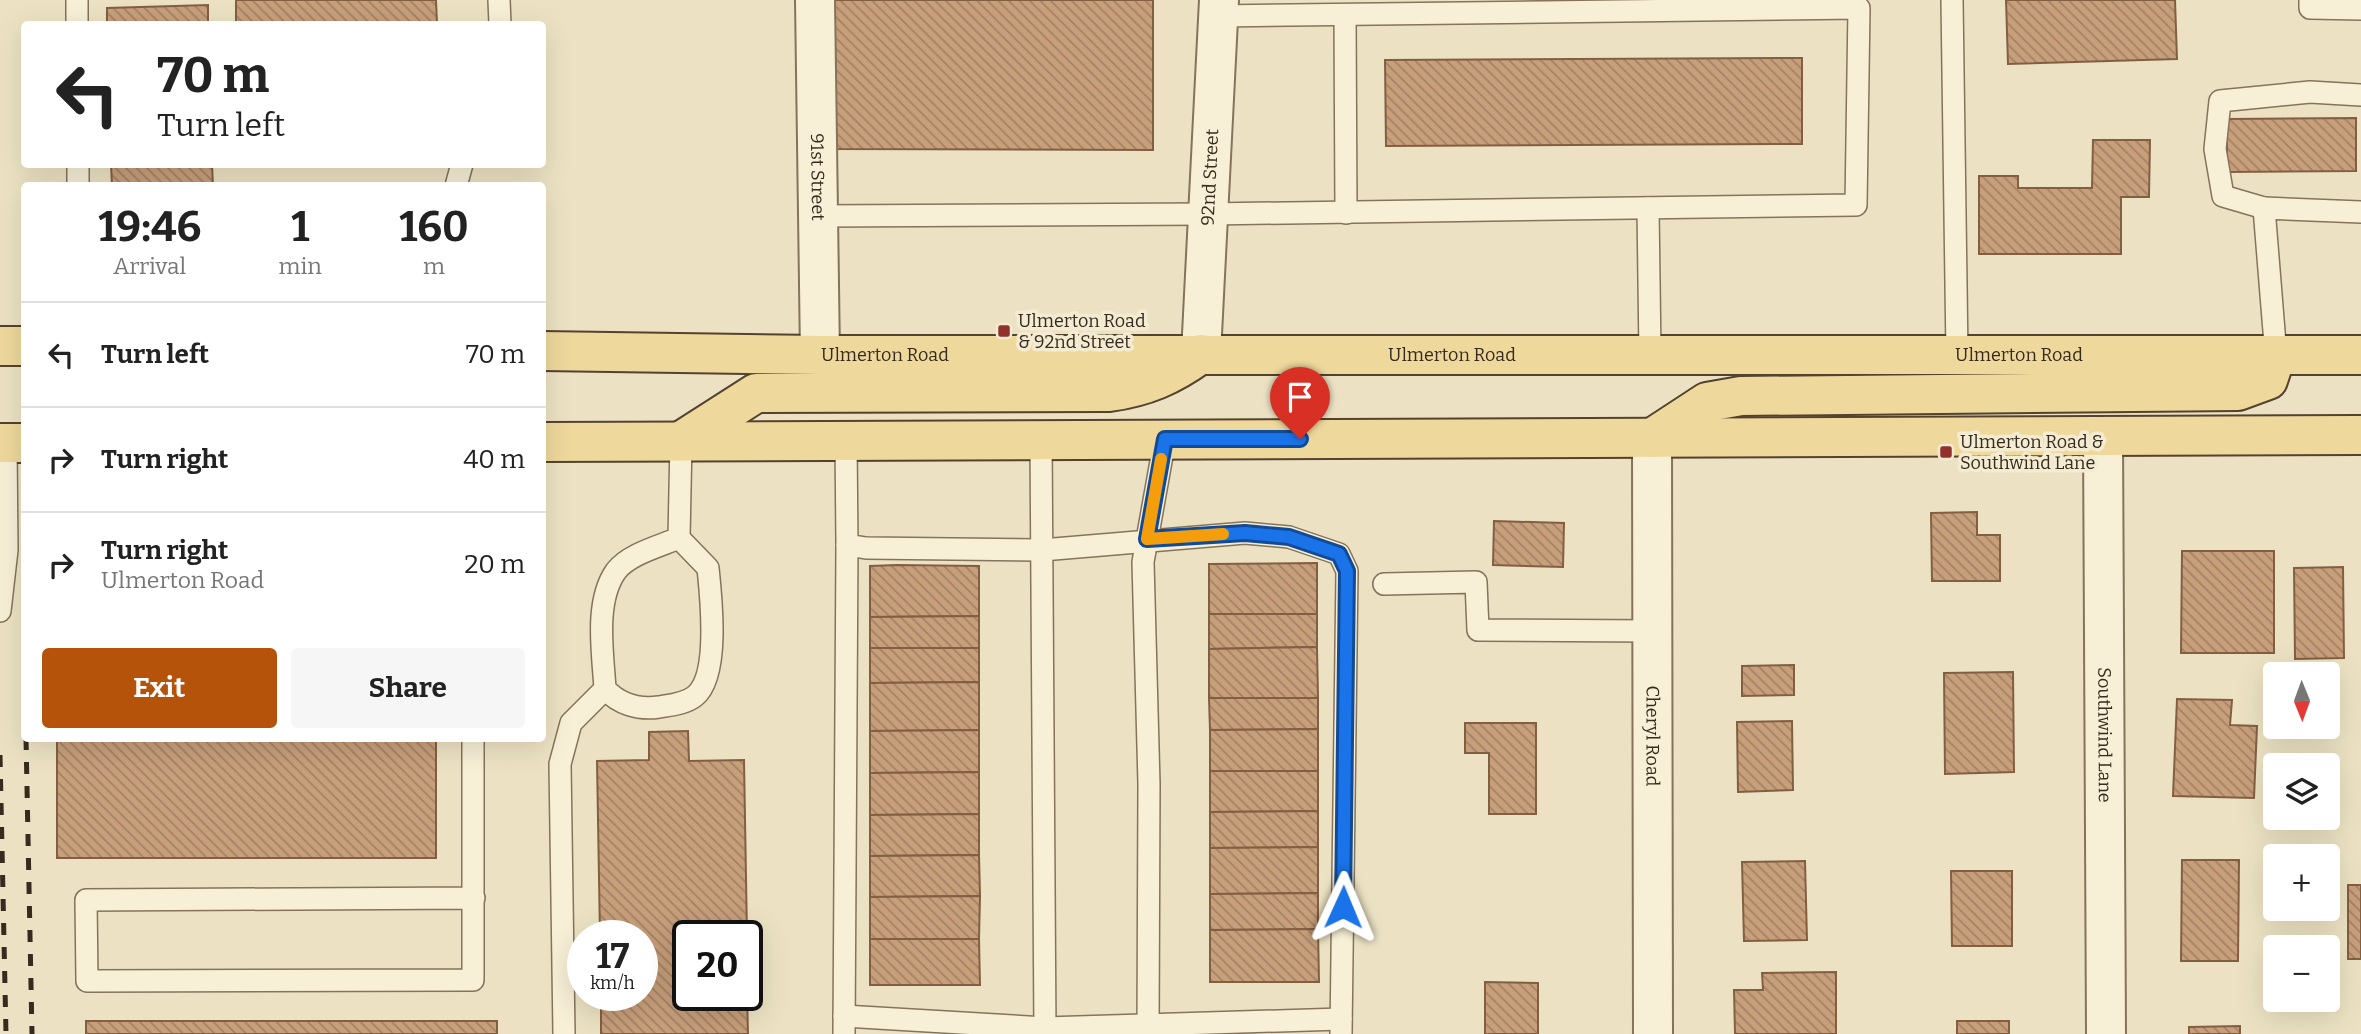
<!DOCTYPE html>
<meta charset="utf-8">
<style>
:root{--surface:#fff;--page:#f6f6f6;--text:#222;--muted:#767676;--line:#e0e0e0;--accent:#b45309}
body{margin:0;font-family:Bitter,serif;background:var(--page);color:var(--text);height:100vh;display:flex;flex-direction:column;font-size:26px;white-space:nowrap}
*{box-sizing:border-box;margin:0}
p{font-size:23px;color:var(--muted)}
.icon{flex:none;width:38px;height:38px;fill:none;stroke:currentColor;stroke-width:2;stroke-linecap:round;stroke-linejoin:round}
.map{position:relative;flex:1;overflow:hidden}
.drawer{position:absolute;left:21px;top:182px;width:525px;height:560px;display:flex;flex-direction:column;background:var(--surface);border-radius:7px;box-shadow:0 7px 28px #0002}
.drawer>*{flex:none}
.top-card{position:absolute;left:21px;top:21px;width:525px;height:147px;border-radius:7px;box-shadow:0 7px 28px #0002;background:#fff;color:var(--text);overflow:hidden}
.needle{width:46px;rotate:179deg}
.fabs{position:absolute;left:2263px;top:662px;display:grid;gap:14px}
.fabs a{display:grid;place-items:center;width:77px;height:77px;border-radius:7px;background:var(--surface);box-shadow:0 7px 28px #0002;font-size:35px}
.speed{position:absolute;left:567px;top:920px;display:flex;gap:14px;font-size:35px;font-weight:700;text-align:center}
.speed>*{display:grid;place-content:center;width:91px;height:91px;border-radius:50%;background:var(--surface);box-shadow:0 7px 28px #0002;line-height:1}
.speed small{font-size:18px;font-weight:400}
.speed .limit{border:4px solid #111;border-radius:10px;background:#fff;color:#111}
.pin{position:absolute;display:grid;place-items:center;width:60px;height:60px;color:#fff;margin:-72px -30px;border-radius:50% 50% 50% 0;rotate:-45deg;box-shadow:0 0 7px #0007}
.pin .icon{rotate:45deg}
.me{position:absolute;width:77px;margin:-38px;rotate:1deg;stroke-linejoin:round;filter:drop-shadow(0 0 5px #0008)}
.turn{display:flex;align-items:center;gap:24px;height:147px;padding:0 21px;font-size:32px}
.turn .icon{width:91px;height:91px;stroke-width:2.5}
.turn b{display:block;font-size:49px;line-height:60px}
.eta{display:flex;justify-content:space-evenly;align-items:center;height:119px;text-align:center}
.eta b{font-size:42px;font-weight:700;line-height:49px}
.primary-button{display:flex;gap:14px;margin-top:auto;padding:14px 21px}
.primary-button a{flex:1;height:80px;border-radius:7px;background:var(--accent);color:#fff;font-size:28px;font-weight:700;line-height:80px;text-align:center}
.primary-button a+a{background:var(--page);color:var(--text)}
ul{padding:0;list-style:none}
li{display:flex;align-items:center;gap:21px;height:105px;padding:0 21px;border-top:2px solid var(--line)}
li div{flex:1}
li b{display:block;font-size:26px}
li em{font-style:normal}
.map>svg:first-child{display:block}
.building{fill:url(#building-back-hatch);stroke:#835f42;stroke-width:2}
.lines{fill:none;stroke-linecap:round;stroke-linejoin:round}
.lane-casing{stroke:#85735b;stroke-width:24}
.street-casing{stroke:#85735b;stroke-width:42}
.primary-casing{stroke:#53422f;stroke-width:42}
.lane{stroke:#f7efd6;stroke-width:21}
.street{stroke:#f7efd6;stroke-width:38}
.primary{stroke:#eed89c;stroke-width:38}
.rail{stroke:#362b1e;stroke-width:5;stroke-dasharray:12 12;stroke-linecap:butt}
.route-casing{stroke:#114b97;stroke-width:18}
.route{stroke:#1a73e8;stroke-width:12}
.slow{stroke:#f59e0b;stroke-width:12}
.poi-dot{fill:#92322d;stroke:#f4ecd2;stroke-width:2.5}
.labels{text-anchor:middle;stroke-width:7;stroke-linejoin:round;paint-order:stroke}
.street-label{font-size:18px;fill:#362b1e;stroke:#f4ecd2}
.poi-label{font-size:18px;fill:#362b1e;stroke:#f4ecd2;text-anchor:start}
</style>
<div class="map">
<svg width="2361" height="1034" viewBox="0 0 2361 1034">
<defs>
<pattern id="building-back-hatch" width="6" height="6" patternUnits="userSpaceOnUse" patternTransform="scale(1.75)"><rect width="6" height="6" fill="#c89f7b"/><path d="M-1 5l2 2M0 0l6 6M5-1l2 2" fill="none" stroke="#a38264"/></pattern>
</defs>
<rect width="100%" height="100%" fill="#ece2c3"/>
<g class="building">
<path d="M236,0H436L437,24H236Z"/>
<path d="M827,0H1153V150L829,149Z"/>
<path d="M2006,0H2175L2177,59L2008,64Z"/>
<path d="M208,5V24H107V8Z"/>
<path d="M1802,58V144L1386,146L1385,60Z"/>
<path d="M2356,118V171L2227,172V119Z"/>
<path d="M2093,140H2150L2149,197H2121V254H1979V176H2018V188H2092Z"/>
<path d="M111,164H212L213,186H112Z"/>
<path d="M1977,512V535H2000V581H1932L1931,513Z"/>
<path d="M1494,521L1564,523L1563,567L1493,565Z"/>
<path d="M2182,551H2274V653H2181Z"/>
<path d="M1317,563V614H1209V564Z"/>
<path d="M897,565L979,566V616L870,617V566Z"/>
<path d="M2343,567L2344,658L2295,659L2294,568Z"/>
<path d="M1209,614H1317V647L1209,649Z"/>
<path d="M979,616V648H870V617Z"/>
<path d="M1317,647L1318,698H1209V649Z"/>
<path d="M870,648H979V682L870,683Z"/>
<path d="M1794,665V695L1742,696V666Z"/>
<path d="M2013,672L2014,772L1945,774L1944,673Z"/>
<path d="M979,682V730L870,731V683Z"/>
<path d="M1209,698H1318V729L1210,730Z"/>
<path d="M2177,699L2232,700L2230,725L2257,726L2254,798L2173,796Z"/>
<path d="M1792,721L1793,790L1738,792L1737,722Z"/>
<path d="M1465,723H1536V814H1489V753H1465Z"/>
<path d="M1318,729V771H1210V730Z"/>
<path d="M979,730V772L870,773V731Z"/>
<path d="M688,731L689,761L744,760L747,936H688V996L747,995L748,1034H601V996H642V936H600L597,761L649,760V732Z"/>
<rect x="57" y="738" width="379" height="120"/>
<path d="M1210,771H1318V811L1210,812Z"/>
<path d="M979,772V814L870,815V773Z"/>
<path d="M1318,811V847L1210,848V812Z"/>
<path d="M979,814V855L870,856V815Z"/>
<path d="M1318,847V893L1210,894V848Z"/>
<path d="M979,855L980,896L870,897V856Z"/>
<path d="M2182,860H2239L2238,961H2181Z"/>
<path d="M1805,861L1807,940L1744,941L1742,862Z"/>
<path d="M1951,871H2012V946H1952Z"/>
<rect x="2348" y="885" width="13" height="74"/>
<path d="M1318,893V929L1210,930V894Z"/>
<path d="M980,896L979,939H870V897Z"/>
<path d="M1318,929L1319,982H1210V930Z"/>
<path d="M870,939H979L980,985H870Z"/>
<path d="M1836,972V1034H1735L1734,990H1763L1762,973Z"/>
<path d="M1485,982L1538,983V1034H1485Z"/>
<rect x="86" y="1021" width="411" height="13"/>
<rect x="1957" y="1021" width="52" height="13"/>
<path d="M2240,1026V1034H2189V1027Z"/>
</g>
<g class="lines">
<g class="lane-casing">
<g id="lane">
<path d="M77,0V24"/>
<path d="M499,0L500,24"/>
<path d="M1952,0L1957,355"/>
<path d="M2310,0V8L2361,9"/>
<path d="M1345,15L1346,213"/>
<path d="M78,164V186"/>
<path d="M456,186L462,164"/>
<path d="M1648,208L1650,354"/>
<path d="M2264,208L2223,196L2215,149L2220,101L2310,92L2361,95"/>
<path d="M818,216L1208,214L1856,205L1859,8L1218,16"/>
<path d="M2276,356L2264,208L2361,212"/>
<path d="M1041,440L1045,1034"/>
<path d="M846,441L847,545L866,548L1042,550L1245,533L1289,537L1339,554L1347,571L1341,1034"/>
<path d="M679,538C660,546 629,554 616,571C594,602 603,654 605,689C619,704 638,710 659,707C671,705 685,704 695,696C720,676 711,597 708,568L679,538L681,441"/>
<path d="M1384,584L1476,582L1478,630L1653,631"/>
<path d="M0,611L7,550L6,444"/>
<path d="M473,738V980L87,981L86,900L474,898"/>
<path d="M844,1016L1045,1028L1341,1019"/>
<path d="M564,1034L560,764L571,723L605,689"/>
<path d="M844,1034L847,545"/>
<path d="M1148,1034L1149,784L1143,562L1165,439"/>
</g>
</g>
<g class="street-casing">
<g id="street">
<path id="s1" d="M815,0L820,355"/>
<path id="s2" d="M1201,354L1219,0"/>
<path id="s3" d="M2103,436L2106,1034"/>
<path id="s4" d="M1652,438L1653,1034"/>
</g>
</g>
<g class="primary-casing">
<g id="primary">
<path d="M0,346H24"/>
<path id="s5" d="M542,351L820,355H2361"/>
<path d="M1652,438L1707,402L1741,396L2238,391L2268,380L2276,356"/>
<path d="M681,441L756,393L1109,392C1145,387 1171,376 1201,354"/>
<path d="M542,442L2361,435"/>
<path d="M0,443H24"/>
</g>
</g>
<use href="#lane" class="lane"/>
<use href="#street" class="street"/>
<use href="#primary" class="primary"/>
<g class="rail">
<path d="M24,676V679"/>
<path d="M26,738L32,1034"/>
<path d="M0,755L6,1034"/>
</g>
</g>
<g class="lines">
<g class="route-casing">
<path id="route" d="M1300,439H1165L1147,539L1245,533L1289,537L1339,554L1347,571L1343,907"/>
</g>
<use href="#route" class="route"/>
<path class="slow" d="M1161,459L1147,539L1223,534"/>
</g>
<g class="poi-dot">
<rect x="997" y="324" width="14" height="14" rx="3.5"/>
<rect x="1939" y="445" width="14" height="14" rx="3.5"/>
</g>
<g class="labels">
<g class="street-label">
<text dy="6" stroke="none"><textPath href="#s1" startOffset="177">91st Street</textPath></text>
<text dy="6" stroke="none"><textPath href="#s2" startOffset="177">92nd Street</textPath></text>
<text dy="6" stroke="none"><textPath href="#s5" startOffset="910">Ulmerton Road</textPath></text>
<text dy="6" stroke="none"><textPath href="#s5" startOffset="343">Ulmerton Road</textPath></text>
<text dy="6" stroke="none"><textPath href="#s5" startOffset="1477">Ulmerton Road</textPath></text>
<text dy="6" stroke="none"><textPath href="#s3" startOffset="299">Southwind Lane</textPath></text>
<text dy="6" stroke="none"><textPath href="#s4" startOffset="298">Cheryl Road</textPath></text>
</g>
<g class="poi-label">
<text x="1018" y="327">Ulmerton Road<tspan x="1018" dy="21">&amp; 92nd Street</tspan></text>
<text x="1960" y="448">Ulmerton Road &amp;<tspan x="1960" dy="21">Southwind Lane</tspan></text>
</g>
</g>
</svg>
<div class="fabs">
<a><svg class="needle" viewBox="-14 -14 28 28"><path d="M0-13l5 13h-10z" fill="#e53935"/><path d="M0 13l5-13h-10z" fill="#767676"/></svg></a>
<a><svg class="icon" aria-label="layers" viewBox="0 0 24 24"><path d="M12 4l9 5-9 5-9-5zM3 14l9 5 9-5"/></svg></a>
<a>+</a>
<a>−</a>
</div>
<div class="speed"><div>17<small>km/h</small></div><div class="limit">20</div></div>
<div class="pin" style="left:1300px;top:439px;background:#d93025"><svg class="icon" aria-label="arrive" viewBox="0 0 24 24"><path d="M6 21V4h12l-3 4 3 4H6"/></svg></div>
<svg class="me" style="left:1343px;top:907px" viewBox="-20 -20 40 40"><path d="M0-17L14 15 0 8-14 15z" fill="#1a73e8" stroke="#fff" stroke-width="4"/></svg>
<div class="top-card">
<div class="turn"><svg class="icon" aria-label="left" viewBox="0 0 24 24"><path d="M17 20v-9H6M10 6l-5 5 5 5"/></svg><div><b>70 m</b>Turn left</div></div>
</div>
<section class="drawer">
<div class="eta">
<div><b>19:46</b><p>Arrival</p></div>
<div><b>1</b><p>min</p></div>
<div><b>160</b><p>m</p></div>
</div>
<ul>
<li><svg class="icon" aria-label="left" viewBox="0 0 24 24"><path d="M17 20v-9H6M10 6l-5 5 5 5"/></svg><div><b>Turn left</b></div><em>70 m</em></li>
<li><svg class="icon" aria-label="right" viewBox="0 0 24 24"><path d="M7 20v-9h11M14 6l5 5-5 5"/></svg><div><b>Turn right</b></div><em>40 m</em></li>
<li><svg class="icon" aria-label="right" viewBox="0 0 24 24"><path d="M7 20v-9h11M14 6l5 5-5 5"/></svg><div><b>Turn right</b><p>Ulmerton Road</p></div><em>20 m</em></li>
</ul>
<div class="primary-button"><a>Exit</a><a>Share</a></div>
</section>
</div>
